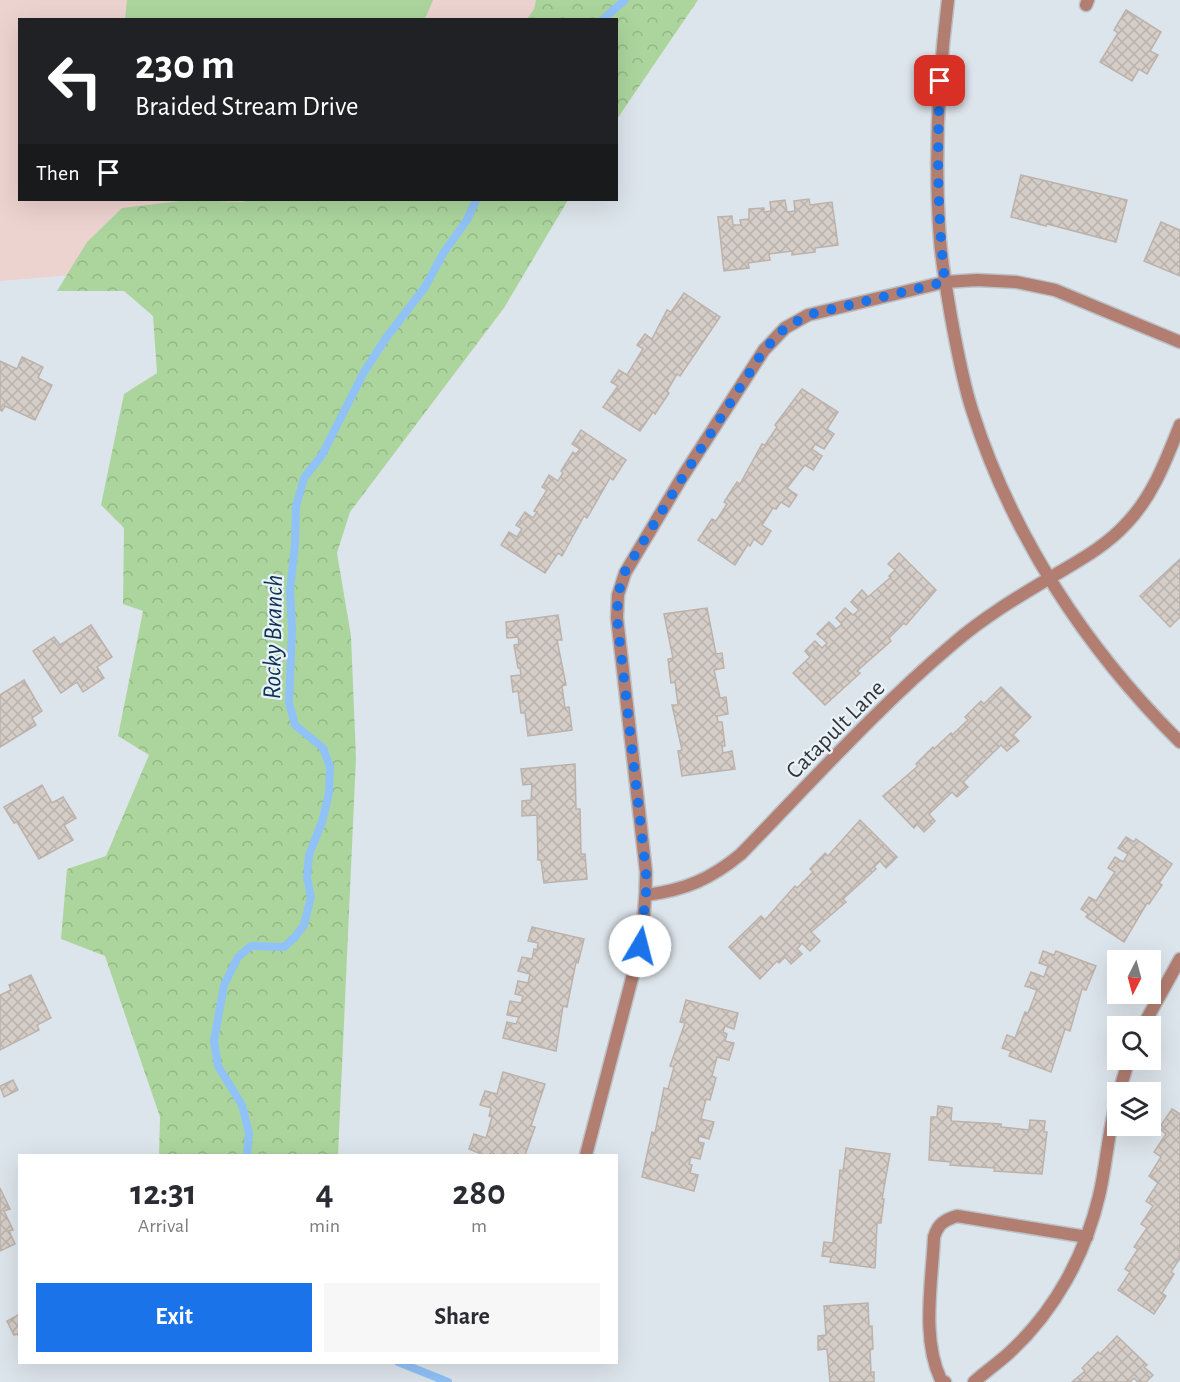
<!DOCTYPE html>
<style>
:root{--surface:#fff;--page:#f7f7f7;--text:#2b2b33;--muted:#7c7c81;--accent:#1a73e8}
body{margin:0;font-family:"Alegreya Sans",sans-serif;background:var(--page);color:var(--text);height:100vh;display:flex;flex-direction:column;font-size:22px;white-space:nowrap}
*{box-sizing:border-box;margin:0}
p{font-size:20px;color:var(--muted)}
.icon{flex:none;width:33px;height:33px;fill:none;stroke:currentColor;stroke-width:2;stroke-linecap:round;stroke-linejoin:round}
.map{position:relative;flex:1;overflow:hidden}
.sheet{position:absolute;left:18px;top:1154px;width:600px;height:210px;display:flex;flex-direction:column;background:var(--surface);border-radius:0px;box-shadow:0 6px 24px #0002}
.sheet>*{flex:none}
.hud{position:absolute;left:18px;top:18px;width:600px;height:183px;border-radius:0px;box-shadow:0 6px 24px #0002;background:#202124;color:#fff;overflow:hidden}
.needle{width:39px;rotate:186deg}
.fabs{position:absolute;left:1107px;top:950px;display:grid;gap:12px}
.fabs a{display:grid;place-items:center;width:54px;height:54px;border-radius:0px;background:var(--surface);box-shadow:0 6px 24px #0002;font-size:30px}
.pin{position:absolute;display:grid;place-items:center;width:51px;height:51px;color:#fff;margin:-26px;border-radius:12px;box-shadow:0 3px 9px #0006}
.me{position:absolute;width:66px;margin:-33px;rotate:8deg;stroke-linejoin:round;filter:drop-shadow(0 0 4px #0008)}
.turn{display:flex;align-items:center;gap:21px;height:126px;padding:0 18px;font-size:27px}
.turn .icon{width:78px;height:78px;stroke-width:2.5}
.turn b{display:block;font-size:42px;line-height:51px}
.then{display:flex;align-items:center;height:57px;padding:0 18px;background:#0003;gap:12px;font-size:22px}
.eta{display:flex;justify-content:space-evenly;align-items:center;height:102px;text-align:center}
.eta b{font-size:36px;font-weight:700;line-height:42px}
.cta{display:flex;gap:12px;margin-top:auto;padding:12px 18px}
.cta a{flex:1;height:69px;border-radius:0px;background:var(--accent);color:#fff;font-size:24px;font-weight:700;line-height:69px;text-align:center}
.cta a+a{background:var(--page);color:var(--text)}
.map>svg:first-child{display:block}
.education{fill:#edd3cf}
.forest{fill:url(#forest-crowns)}
.park{fill:#acd59d}
.lines{fill:none;stroke-linecap:round;stroke-linejoin:round}
.stream{stroke:#90c2f7;stroke-width:8}
.building{fill:url(#building-cross-hatch);stroke:#bbb2ac;stroke-width:1.5}
.lane-casing{stroke:#bbc2c8;stroke-width:15}
.street-casing{stroke:#bbc2c8;stroke-width:15}
.lane{stroke:#b27e71;stroke-width:12}
.street{stroke:#b27e71;stroke-width:12}
.route{stroke:#1a73e8;stroke-width:10;stroke-dasharray:0 18}
.labels{text-anchor:middle;stroke-width:4.5;stroke-linejoin:round;paint-order:stroke}
.street-label{font-size:24px;fill:#323538;stroke:#eaf2f9}
.water-label{font-size:26px;font-style:italic;fill:#0e3254;stroke:#eaf2f9}
</style>
<div class="map">
<svg width="1180" height="1382" viewBox="0 0 1180 1382">
<defs>
<pattern id="forest-crowns" width="20" height="18" patternUnits="userSpaceOnUse" patternTransform="scale(1.5)"><rect width="20" height="18" fill="#acd59d"/><path d="M2 6a3 3 0 1 1 6 0M12 15a3 3 0 1 1 6 0" fill="none" stroke="#94b788"/></pattern>
<pattern id="building-cross-hatch" width="8" height="8" patternUnits="userSpaceOnUse" patternTransform="scale(1.5)"><rect width="8" height="8" fill="#d6cdc7"/><path d="M0 0l8 8M0 8l8-8" fill="none" stroke="#b8b1ac"/></pattern>
</defs>
<rect width="100%" height="100%" fill="#dde5ec"/>
<path class="education" d="M0,0H628L614,20H20V200H414L224,263L0,281Z"/>
<g class="forest">
<path d="M536,0H698L617,119L616,20L527,19L534,9Z"/>
<path d="M189,200L242,202L250,200H568L504,308L350,512L337,553L351,636L356,758L338,1155H159L160,1117L105,956L61,939L67,869L106,856L149,755L118,736L143,611L123,604L124,528L101,505L124,394L157,373L153,316L124,291H57L87,242L122,208Z"/>
</g>
<path class="park" d="M127,0H433L425,19H125Z"/>
<g class="lines">
<g class="stream">
<path d="M602,20L625,0"/>
<path d="M247,1155L249,1133L242,1105L218,1066L214,1041L224,985L238,957L251,946L284,947L295,937L304,925L311,897L307,878L309,855L322,822L329,793L330,767L323,748L295,725L289,703L292,629L290,590L295,545L296,506L304,478L322,455L364,372L386,338L425,287L444,252L467,220L476,200"/>
<path d="M398,1362L448,1382"/>
</g>
</g>
<g class="building">
<path d="M1126,10L1161,32L1150,51L1158,55L1147,74L1139,69L1132,81L1100,62L1118,33L1114,30Z"/>
<path d="M1021,175L1127,200L1116,242L1047,224L1046,226L1011,217Z"/>
<path d="M809,199L810,205L832,202L838,245L815,248V252L792,255V251L769,254L770,260L748,263L749,268L724,271L718,217L732,216L733,225H741L740,220L749,219V209L764,208V212L771,211L770,202L785,200L787,212L795,211L794,201Z"/>
<path d="M1161,222L1180,230V276L1144,261Z"/>
<path d="M684,293L720,317L680,376L677,374L667,391L669,393L655,414L653,412L640,431L603,407L618,386L611,382L619,370L627,375L643,349L637,345L645,334L652,339L667,310L671,312Z"/>
<path d="M22,357L43,367L38,378L52,385L35,420L5,406L2,411L0,410V361L17,369Z"/>
<path d="M802,389L838,412L827,429L834,434L824,449L815,444L812,449L822,456L813,470L805,465L787,488L797,495L789,507L781,502L776,509L773,508L762,525L771,531L762,545L754,539L750,546L748,544L735,565L698,540L712,519L716,521L727,504L724,502L737,482L740,484L762,444L765,445L777,427L775,425Z"/>
<path d="M581,430L626,460L613,480L610,478L587,518L584,516L562,556L558,553L545,573L501,545L509,532L517,537L522,529L516,525L525,512L533,518L537,512L534,511L547,490L542,487L549,475L558,481L563,473L561,471L573,452L576,454L580,449L572,444Z"/>
<path d="M899,553L936,590L906,625L904,623L889,638L891,641L857,671L860,673L825,705L793,673L810,657L805,651L815,641L822,648L827,643L817,634L829,622L836,629L842,624L836,618L845,608L853,615L859,610L851,602L862,590L868,597L891,577L889,576L895,570L888,564Z"/>
<path d="M1180,559V617L1170,627L1140,596Z"/>
<path d="M707,608L716,654L722,653L724,668L714,670L720,698L726,697L728,714L717,716L718,722H722L725,746H722L723,753L732,751L735,769L682,776L678,751L682,750L672,705H678L675,682L671,683L668,659L673,658L664,614Z"/>
<path d="M558,615L562,640H557L566,685L562,686L565,708L569,707L572,730L528,736L525,713H521L518,691L513,692L511,676L521,675L520,668H518L514,645L519,644L518,637L507,638L506,622Z"/>
<path d="M91,625L112,657L97,667L104,678L83,692L77,682L61,693L33,651L54,637L60,645Z"/>
<path d="M24,680L42,711L32,718L36,725L0,747V695Z"/>
<path d="M1001,687L1031,717L1013,735L1019,741L1007,751L1001,745L963,782L968,787L957,797L952,792L929,814L935,821L924,832L917,824L914,828L883,796L918,766L916,764L933,747L934,749L951,733L952,735L968,720L965,717L981,701L984,704Z"/>
<path d="M575,764L576,809H580L581,854H585L587,879L544,883L541,860H538L537,815L522,816V801L531,800L532,784L523,785L521,769Z"/>
<path d="M42,785L52,803L63,797L76,818L64,825L73,840L39,859L17,822L14,823L4,807Z"/>
<path d="M860,820L897,857L886,868L880,861L874,867L876,869L843,899L846,902L811,932L820,941L810,951L802,943L797,949L802,954L791,964L785,957L779,963L777,961L760,979L729,947L761,916L765,920L795,886L797,888L813,872L810,869L825,853L828,856Z"/>
<path d="M1126,837L1134,842L1136,839L1172,864L1159,883L1162,885L1149,904L1147,903L1124,942L1086,917L1088,914L1081,909L1089,897L1096,901L1115,872L1108,868L1115,857L1123,862L1128,854L1118,848Z"/>
<path d="M532,927L584,939L578,963L576,962L567,1007L563,1006L556,1051L503,1038L507,1022L516,1024L519,1017L507,1015L510,1001L521,1003L523,996L515,994L518,981L528,983L530,974L518,971L522,957L532,959L534,949L537,950L538,943L528,941Z"/>
<path d="M1043,951L1054,955L1056,951L1096,966L1086,990L1082,989L1070,1031L1065,1029L1051,1072L1009,1056L1011,1051L1002,1048L1007,1035L1015,1038L1025,1012L1028,1013L1037,990L1025,986L1031,972L1044,977L1048,966L1039,963Z"/>
<path d="M31,975L51,1018L37,1025L39,1030L0,1050V995L11,990L9,985Z"/>
<path d="M686,1000L738,1013L734,1029L725,1026L723,1032L727,1034L725,1041L734,1043L729,1060L717,1057L712,1076L716,1078L710,1100L706,1099L701,1119L714,1122L709,1139L699,1136L698,1142L704,1143L700,1159L691,1157L689,1164L692,1165L690,1173L698,1175L694,1191L642,1177L652,1132L655,1133L664,1088L668,1089L674,1067L670,1066L685,1023L680,1022Z"/>
<path d="M503,1072L545,1084L531,1126L535,1127L525,1155H479V1153L469,1149L474,1134L486,1138L492,1117L489,1116L491,1108L480,1105L485,1091L497,1094Z"/>
<path d="M13,1080L18,1090L4,1097L0,1086Z"/>
<path d="M938,1106L952,1108L951,1121L1001,1124V1127L1029,1130L1030,1120L1045,1121L1044,1132H1047L1042,1174L994,1171L995,1168L950,1165L951,1162L929,1160L931,1117H937Z"/>
<path d="M1172,1109L1180,1114V1247L1178,1250L1180,1251V1258L1171,1272L1174,1274L1162,1293L1166,1296L1154,1314L1118,1290L1130,1272L1125,1269L1138,1249L1134,1247L1147,1228L1141,1224L1153,1206L1146,1201L1158,1183L1149,1176L1161,1157L1154,1152L1166,1134L1159,1128Z"/>
<path d="M846,1148L890,1154L882,1199H884L881,1223H877L875,1268L830,1262L831,1257L822,1256L824,1242L833,1243L840,1170L843,1171Z"/>
<path d="M0,1188L10,1209L4,1211L13,1230L9,1231L15,1244L0,1251Z"/>
<path d="M868,1303L869,1326H872L873,1349L870,1350L871,1372H874V1382H830L827,1349L818,1350V1336L826,1335L824,1306Z"/>
<path d="M20,1314V1338L17,1334L14,1335L7,1321Z"/>
<path d="M1117,1336L1147,1365L1144,1367L1153,1375L1146,1382H1138L1134,1378L1130,1382H1072L1085,1371L1082,1368L1098,1352L1100,1354Z"/>
</g>
<g class="lines">
<g class="lane-casing">
<path id="lane" d="M1086,5L1088,0"/>
</g>
<g class="street-casing">
<g id="street">
<path d="M948,0C938,80 934,160 940,240C942,266 947,292 951,317C957,348 962,379 972,410C1012,536 1086,649 1180,742"/>
<path d="M646,895C685,890 711,879 741,854C811,782 878,707 954,643C983,618 1016,598 1048,579C1076,562 1104,548 1126,524C1153,496 1166,460 1180,425"/>
<path d="M1143,1026L1180,959"/>
<path d="M1119,1092L1129,1059"/>
<path d="M586,1155L637,959C643,930 646,902 646,872L617,618L618,595L625,573L681,479L764,350L785,328L808,315L945,282L977,280L1016,282L1055,290L1180,342"/>
<path d="M945,1382L941,1380C921,1338 932,1283 934,1237C938,1224 944,1220 957,1216L1087,1237"/>
<path d="M974,1382C985,1372 998,1363 1009,1353C1055,1311 1085,1255 1099,1196C1107,1163 1108,1129 1118,1096"/>
</g>
</g>
<use href="#lane" class="lane"/>
<use href="#street" class="street"/>
</g>
<g class="lines">
<path class="route" d="M640,946L646,895V872L617,618L618,595L624,573L681,480L764,350L785,328L808,315L945,282C937,215 937,148 940,81"/>
</g>
<g class="labels">
<g class="street-label">
<text transform="translate(835 729) rotate(-45)" y="8">Catapult Lane</text>
</g>
<g class="water-label">
<text transform="translate(272 637) rotate(-89)" y="9">Rocky Branch</text>
</g>
</g>
</svg>
<div class="fabs">
<a><svg class="needle" viewBox="-14 -14 28 28"><path d="M0-13l5 13h-10z" fill="#e53935"/><path d="M0 13l5-13h-10z" fill="#7c7c81"/></svg></a>
<a><svg class="icon" aria-label="search" viewBox="0 0 24 24"><circle cx="10" cy="10" r="6"/><path d="M15 15l6 6"/></svg></a>
<a><svg class="icon" aria-label="layers" viewBox="0 0 24 24"><path d="M12 4l9 5-9 5-9-5zM3 14l9 5 9-5"/></svg></a>
</div>
<div class="pin" style="left:940px;top:81px;background:#d93025"><svg class="icon" aria-label="arrive" viewBox="0 0 24 24"><path d="M6 21V4h12l-3 4 3 4H6"/></svg></div>
<svg class="me" style="left:640px;top:946px" viewBox="-20 -20 40 40"><circle r="19" fill="#fff"/><path d="M0-13L10 11 0 6-10 11z" fill="#1a73e8"/></svg>
<div class="hud">
<div class="turn"><svg class="icon" aria-label="left" viewBox="0 0 24 24"><path d="M17 20v-9H6M10 6l-5 5 5 5"/></svg><div><b>230 m</b>Braided Stream Drive</div></div>
<div class="then">Then<svg class="icon" aria-label="arrive" viewBox="0 0 24 24"><path d="M6 21V4h12l-3 4 3 4H6"/></svg></div>
</div>
<section class="sheet">
<div class="eta">
<div><b>12:31</b><p>Arrival</p></div>
<div><b>4</b><p>min</p></div>
<div><b>280</b><p>m</p></div>
</div>
<div class="cta"><a>Exit</a><a>Share</a></div>
</section>
</div>
